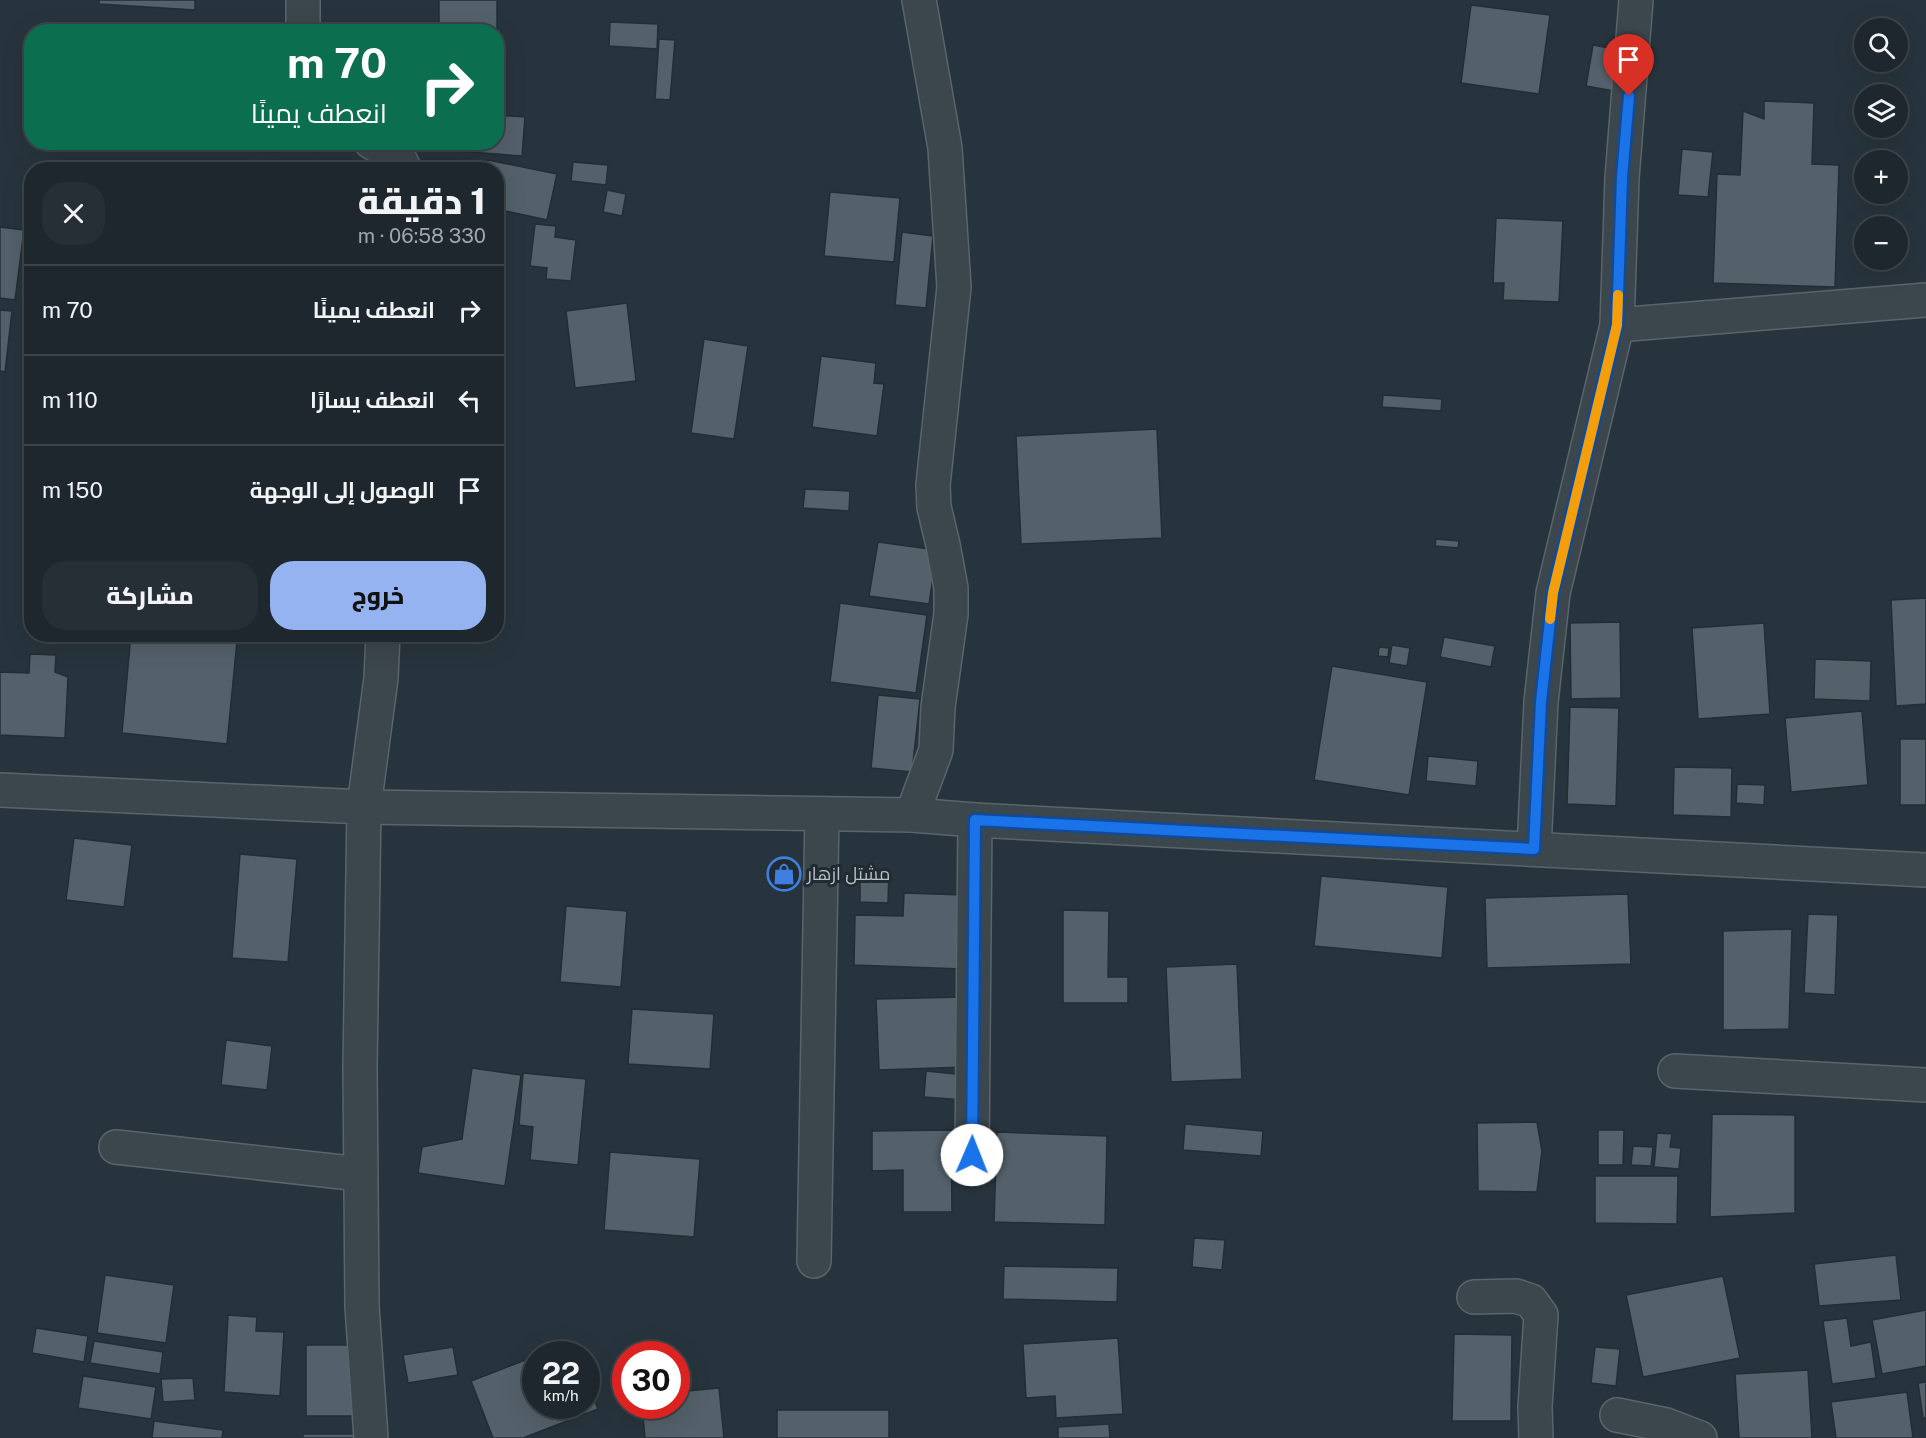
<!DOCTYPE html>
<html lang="ar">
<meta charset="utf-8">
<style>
:root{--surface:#1e272e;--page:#262f36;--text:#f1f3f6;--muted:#a1a5aa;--line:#3c444a;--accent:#95b2f1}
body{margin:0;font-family:"Public Sans",Cairo,sans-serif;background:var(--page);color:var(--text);direction:rtl;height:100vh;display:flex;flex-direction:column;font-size:22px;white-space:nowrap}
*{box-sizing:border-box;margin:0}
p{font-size:20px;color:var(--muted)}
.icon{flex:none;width:33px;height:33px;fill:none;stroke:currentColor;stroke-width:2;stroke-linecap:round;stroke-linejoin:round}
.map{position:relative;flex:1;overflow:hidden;direction:ltr}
.sheet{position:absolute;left:24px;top:162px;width:480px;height:480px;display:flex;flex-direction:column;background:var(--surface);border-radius:24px;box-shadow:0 6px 24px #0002,0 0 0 2px var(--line);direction:rtl}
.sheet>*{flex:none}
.top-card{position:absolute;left:24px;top:24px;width:480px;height:126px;border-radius:24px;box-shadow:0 6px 24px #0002,0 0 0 2px var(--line);direction:rtl;background:#0b6e4f;color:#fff;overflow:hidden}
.controls{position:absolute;left:1854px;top:18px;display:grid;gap:12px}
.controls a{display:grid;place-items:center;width:54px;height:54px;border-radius:50%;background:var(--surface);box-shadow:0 6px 24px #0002,0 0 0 2px var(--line);font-size:30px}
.speed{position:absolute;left:522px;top:1341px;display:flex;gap:12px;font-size:30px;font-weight:700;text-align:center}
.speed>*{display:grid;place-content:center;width:78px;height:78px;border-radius:50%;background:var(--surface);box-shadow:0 6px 24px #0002,0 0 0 2px var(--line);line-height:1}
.speed small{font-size:15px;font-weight:400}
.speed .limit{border:9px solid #d22;background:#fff;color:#111}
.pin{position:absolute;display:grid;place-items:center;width:51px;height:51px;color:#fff;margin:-62px -26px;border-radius:50% 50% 50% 0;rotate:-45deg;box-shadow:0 0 6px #0007}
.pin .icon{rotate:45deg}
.me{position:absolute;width:66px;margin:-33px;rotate:1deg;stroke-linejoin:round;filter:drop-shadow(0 0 4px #0008)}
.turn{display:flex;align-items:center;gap:21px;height:126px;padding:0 18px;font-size:27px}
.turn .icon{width:78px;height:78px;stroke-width:2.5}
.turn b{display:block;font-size:42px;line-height:51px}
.round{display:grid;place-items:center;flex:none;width:63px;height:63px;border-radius:24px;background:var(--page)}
.summary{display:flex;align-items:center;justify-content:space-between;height:102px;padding:0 18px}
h1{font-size:36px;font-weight:800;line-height:45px}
.action{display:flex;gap:12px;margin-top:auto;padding:12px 18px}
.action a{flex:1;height:69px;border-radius:24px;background:var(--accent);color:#111;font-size:24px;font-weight:800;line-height:69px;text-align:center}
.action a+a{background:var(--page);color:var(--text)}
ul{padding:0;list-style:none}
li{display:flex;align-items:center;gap:18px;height:90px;padding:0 18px;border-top:2px solid var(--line)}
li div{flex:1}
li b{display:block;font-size:22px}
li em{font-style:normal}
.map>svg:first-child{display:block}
.building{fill:#54616a;stroke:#232d34;stroke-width:1.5}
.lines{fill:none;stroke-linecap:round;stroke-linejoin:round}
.minor-casing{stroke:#5a646b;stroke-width:36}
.tertiary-casing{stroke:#5a646b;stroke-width:36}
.minor{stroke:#3c464d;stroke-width:33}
.tertiary{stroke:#3c464d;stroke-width:33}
.route-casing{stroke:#114b97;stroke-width:15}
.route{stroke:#1a73e8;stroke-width:10}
.slow{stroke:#f59e0b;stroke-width:10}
.labels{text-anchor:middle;stroke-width:6;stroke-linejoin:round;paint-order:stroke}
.poi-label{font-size:18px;fill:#b8c1c8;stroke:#212b32;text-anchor:start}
</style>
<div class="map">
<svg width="1926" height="1438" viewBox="0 0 1926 1438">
<rect width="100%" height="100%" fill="#28343d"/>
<g class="building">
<path d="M99,0H195V10L99,4Z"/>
<path d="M439,0H497V39L496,32H439Z"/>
<path d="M1471,5L1550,15L1539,94L1461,83Z"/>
<path d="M610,22L658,24L657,49L609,46Z"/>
<path d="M659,39L675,40L670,100L655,99Z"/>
<path d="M1593,45L1620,50L1614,91L1586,86Z"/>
<path d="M1764,101L1814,103L1812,164L1839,165L1835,287L1713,283L1717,174L1740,175L1743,111L1764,119Z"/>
<path d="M496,115L525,117L522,156L456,151V142H496Z"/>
<path d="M215,142H241L240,151L215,149Z"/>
<path d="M244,142H278L277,152L244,151Z"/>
<path d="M1682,149L1713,152L1708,197L1678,195Z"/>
<path d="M315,160V170H296V161Z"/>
<path d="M488,160L557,174L547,220L496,209V170H486Z"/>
<path d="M573,162L608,165L606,185L571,181Z"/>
<path d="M607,190L626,194L622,216L603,212Z"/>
<path d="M830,192L900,198L894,262L824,256Z"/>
<path d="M1496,218L1563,221L1559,302L1503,300L1504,283H1493Z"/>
<path d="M535,224L556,226L555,237L576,240L571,281L546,279L547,268L530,266Z"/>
<path d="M0,227L24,230L15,300L0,298Z"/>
<path d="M902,232L933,236L926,308L895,305Z"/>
<path d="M627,303L636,381L575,388L566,311Z"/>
<path d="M0,310L12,311L5,372L0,371Z"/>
<path d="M704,339L748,346L734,439L691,433Z"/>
<path d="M821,356L876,363L874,383L884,384L877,436L812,427Z"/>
<path d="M1383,395L1442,399L1441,411L1382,407Z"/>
<path d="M1157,429L1162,538L1021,544L1016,436Z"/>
<path d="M805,489L850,491L849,511L803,508Z"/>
<path d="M1436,539L1459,541L1458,548L1435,546Z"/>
<path d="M878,542L937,550L929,604L869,596Z"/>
<path d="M1926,598V704L1896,706L1891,600Z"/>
<path d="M840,603L927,615L916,693L830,682Z"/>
<path d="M1620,622L1621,698L1571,699L1570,623Z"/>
<path d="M1764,623L1770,714L1698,719L1692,628Z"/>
<path d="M131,634H170L237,641L227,744L122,733Z"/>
<path d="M1444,637L1495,646L1491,667L1440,657Z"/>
<path d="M1392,645L1410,648L1407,666L1389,663Z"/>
<path d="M1379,647L1389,648L1388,657L1378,656Z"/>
<path d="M30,654L56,655L55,672L68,677L65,738L0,735V672L29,673Z"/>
<path d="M1815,659L1871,661L1870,701L1814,699Z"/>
<path d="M1332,666L1427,682L1409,795L1314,780Z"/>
<path d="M878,695L920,699L912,772L871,768Z"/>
<path d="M1570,707L1619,708L1616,806L1567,804Z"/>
<path d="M1862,711L1868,785L1791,792L1785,718Z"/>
<rect x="1900" y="739" width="26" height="66"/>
<path d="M1428,756L1478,761L1476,786L1426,781Z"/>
<path d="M1674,767L1732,768L1731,817L1673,815Z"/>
<path d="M1737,784L1765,785L1764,805L1736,803Z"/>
<path d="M74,838L132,845L124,907L66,900Z"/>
<path d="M240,854L297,859L288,962L232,958Z"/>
<path d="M860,870H889L888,903L860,902Z"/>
<path d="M1321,876L1448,887L1442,958L1314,946Z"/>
<path d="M904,893L964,895L962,969L854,965L855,915L903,916Z"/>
<path d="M1628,894L1631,964L1487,968L1485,898Z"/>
<path d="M566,906L627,911L621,987L560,982Z"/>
<path d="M1063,910L1109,911L1108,977H1128V1003H1063Z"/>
<path d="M1808,914L1838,915L1835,995L1804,993Z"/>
<path d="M1792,929L1789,1029L1723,1030V931Z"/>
<path d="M1237,964L1242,1079L1171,1082L1166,967Z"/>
<path d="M963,997L965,1067L879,1070L876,999Z"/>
<path d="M632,1009L714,1014L710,1069L628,1064Z"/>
<path d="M226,1040L272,1046L267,1090L221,1085Z"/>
<path d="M472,1068L521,1075L505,1186L418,1173L422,1147L462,1139Z"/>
<path d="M926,1071L966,1075L964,1100L924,1097Z"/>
<path d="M523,1073L586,1079L578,1165L530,1160L533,1127L519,1125Z"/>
<path d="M1712,1114L1795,1115V1213L1710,1217Z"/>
<path d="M1537,1122L1542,1151L1537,1192L1478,1191L1477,1123Z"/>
<path d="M1185,1124L1263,1131L1261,1156L1183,1150Z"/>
<path d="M951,1130L952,1212H903V1170L872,1171V1131Z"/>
<path d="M1598,1130H1624L1623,1165H1598Z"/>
<path d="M997,1132L1107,1136L1105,1225L994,1222Z"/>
<path d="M1657,1133L1672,1134L1670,1147L1681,1148L1679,1169L1654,1167Z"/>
<path d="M1633,1146L1653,1147L1651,1166L1631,1165Z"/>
<path d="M610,1152L700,1159L694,1237L604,1230Z"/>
<path d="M1595,1176H1678L1677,1224L1595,1223Z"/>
<path d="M1194,1238L1225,1240L1222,1270L1192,1267Z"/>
<path d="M1896,1255L1901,1300L1819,1306L1814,1264Z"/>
<path d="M1004,1266L1118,1268L1117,1302L1003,1299Z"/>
<path d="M105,1275L174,1285L166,1343L97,1333Z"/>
<path d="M1723,1276L1740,1358L1643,1377L1626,1295Z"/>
<path d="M1926,1310V1366L1882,1374L1872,1320Z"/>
<path d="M228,1315L257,1317L256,1331L284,1332L280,1396L224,1392Z"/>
<path d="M1847,1318L1851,1346L1871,1342L1876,1378L1832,1384L1823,1321Z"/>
<path d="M36,1328L88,1336L84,1362L32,1353Z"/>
<path d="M1454,1334L1512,1335L1511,1421H1452Z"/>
<path d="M1118,1338L1123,1414L1056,1418L1055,1396L1026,1398L1023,1344Z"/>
<path d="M94,1341L163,1352L160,1374L90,1363Z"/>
<path d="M572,1342L577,1354H539Z"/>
<path d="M306,1345H357L358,1416H306Z"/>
<path d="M453,1347L458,1375L408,1383L403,1355Z"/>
<path d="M1595,1347L1620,1349L1616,1386L1591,1383Z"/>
<path d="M536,1356V1406H586V1379L598,1409L523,1438H493L471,1381Z"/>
<path d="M1808,1370L1812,1438H1739L1735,1374Z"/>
<path d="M83,1376L156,1387L151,1419L78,1408Z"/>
<path d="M193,1378L195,1400L163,1402L161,1379Z"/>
<path d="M1926,1382V1418H1923L1918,1383Z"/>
<path d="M719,1388L724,1438H645L642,1406H676V1392Z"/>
<path d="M1907,1392L1913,1438H1836L1831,1402Z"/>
<rect x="777" y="1410" width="112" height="28"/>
<path d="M154,1421L223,1430L222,1438H152Z"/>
<path d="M1109,1424L1110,1438H1058V1427Z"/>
<rect x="303" y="1434" width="57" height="4"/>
</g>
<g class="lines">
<g class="minor-casing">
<g id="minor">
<path d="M303,0V32"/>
<path d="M371,142L399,158L405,170"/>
<path d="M1617,325L1926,300"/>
<path d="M912,815L936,750L938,707L951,614V588L943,545L934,507L933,485L954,287L945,148L919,0"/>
<path d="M1534,849L1541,702L1553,593L1617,325L1622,178L1636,0"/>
<path d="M1675,1071L1926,1085"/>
<path d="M116,1147L360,1174"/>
<path d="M972,1155L975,820"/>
<path d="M814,1261L822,814"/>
<path d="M1474,1297L1516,1296L1531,1301L1541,1315L1535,1407L1536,1438"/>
<path d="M1617,1415L1666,1425L1700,1438"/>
<path d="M371,1438L362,1306L360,1068L364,807L381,678L383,634"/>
</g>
</g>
<g class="tertiary-casing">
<path id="tertiary" d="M0,790L364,807L912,815L975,820L1926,870"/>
</g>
<use href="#minor" class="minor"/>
<use href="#tertiary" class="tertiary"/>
</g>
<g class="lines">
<g class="route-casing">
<path id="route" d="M972,1155L975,820L1534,849L1541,702L1553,593L1617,325L1622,177L1629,96"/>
</g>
<use href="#route" class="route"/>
<path class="slow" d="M1550,619L1553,593L1617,325L1618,295"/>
</g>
<defs>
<g id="shop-ring" transform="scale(1.725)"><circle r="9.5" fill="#212b32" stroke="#3f7fe0" stroke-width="1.5"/><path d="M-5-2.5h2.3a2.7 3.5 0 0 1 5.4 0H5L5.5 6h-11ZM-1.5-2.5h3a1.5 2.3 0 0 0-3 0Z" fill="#3f7fe0"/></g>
</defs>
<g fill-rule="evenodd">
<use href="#shop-ring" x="784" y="874"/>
</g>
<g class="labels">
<g class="poi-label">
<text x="807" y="880">مشتل ازهار</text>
</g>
</g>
</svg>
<div class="controls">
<a><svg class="icon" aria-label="search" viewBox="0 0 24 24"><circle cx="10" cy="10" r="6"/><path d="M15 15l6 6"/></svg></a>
<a><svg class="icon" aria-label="layers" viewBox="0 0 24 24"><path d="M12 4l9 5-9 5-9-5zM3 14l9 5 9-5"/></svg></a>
<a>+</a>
<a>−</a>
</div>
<div class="speed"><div>22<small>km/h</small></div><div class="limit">30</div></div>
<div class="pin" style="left:1629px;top:96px;background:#d93025"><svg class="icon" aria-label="arrive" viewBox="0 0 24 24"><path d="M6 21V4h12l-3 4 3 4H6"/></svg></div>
<svg class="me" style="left:972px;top:1155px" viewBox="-20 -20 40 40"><circle r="19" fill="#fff"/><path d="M0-13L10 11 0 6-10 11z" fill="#1a73e8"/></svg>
<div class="top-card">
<div class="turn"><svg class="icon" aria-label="right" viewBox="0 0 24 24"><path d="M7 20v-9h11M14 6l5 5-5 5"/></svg><div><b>70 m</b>انعطف يمينًا</div></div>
</div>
<section class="sheet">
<div class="summary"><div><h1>1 دقيقة</h1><p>330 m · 06:58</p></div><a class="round"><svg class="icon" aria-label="close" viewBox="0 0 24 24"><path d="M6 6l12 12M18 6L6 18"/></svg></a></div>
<ul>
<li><svg class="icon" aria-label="right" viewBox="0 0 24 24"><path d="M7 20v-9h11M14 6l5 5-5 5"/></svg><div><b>انعطف يمينًا</b></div><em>70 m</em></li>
<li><svg class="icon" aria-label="left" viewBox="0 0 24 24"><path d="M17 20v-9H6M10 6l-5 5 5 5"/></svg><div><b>انعطف يسارًا</b></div><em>110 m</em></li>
<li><svg class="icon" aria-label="arrive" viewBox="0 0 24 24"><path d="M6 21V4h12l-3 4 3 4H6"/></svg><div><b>الوصول إلى الوجهة</b></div><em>150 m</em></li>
</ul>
<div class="action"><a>خروج</a><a>مشاركة</a></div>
</section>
</div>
